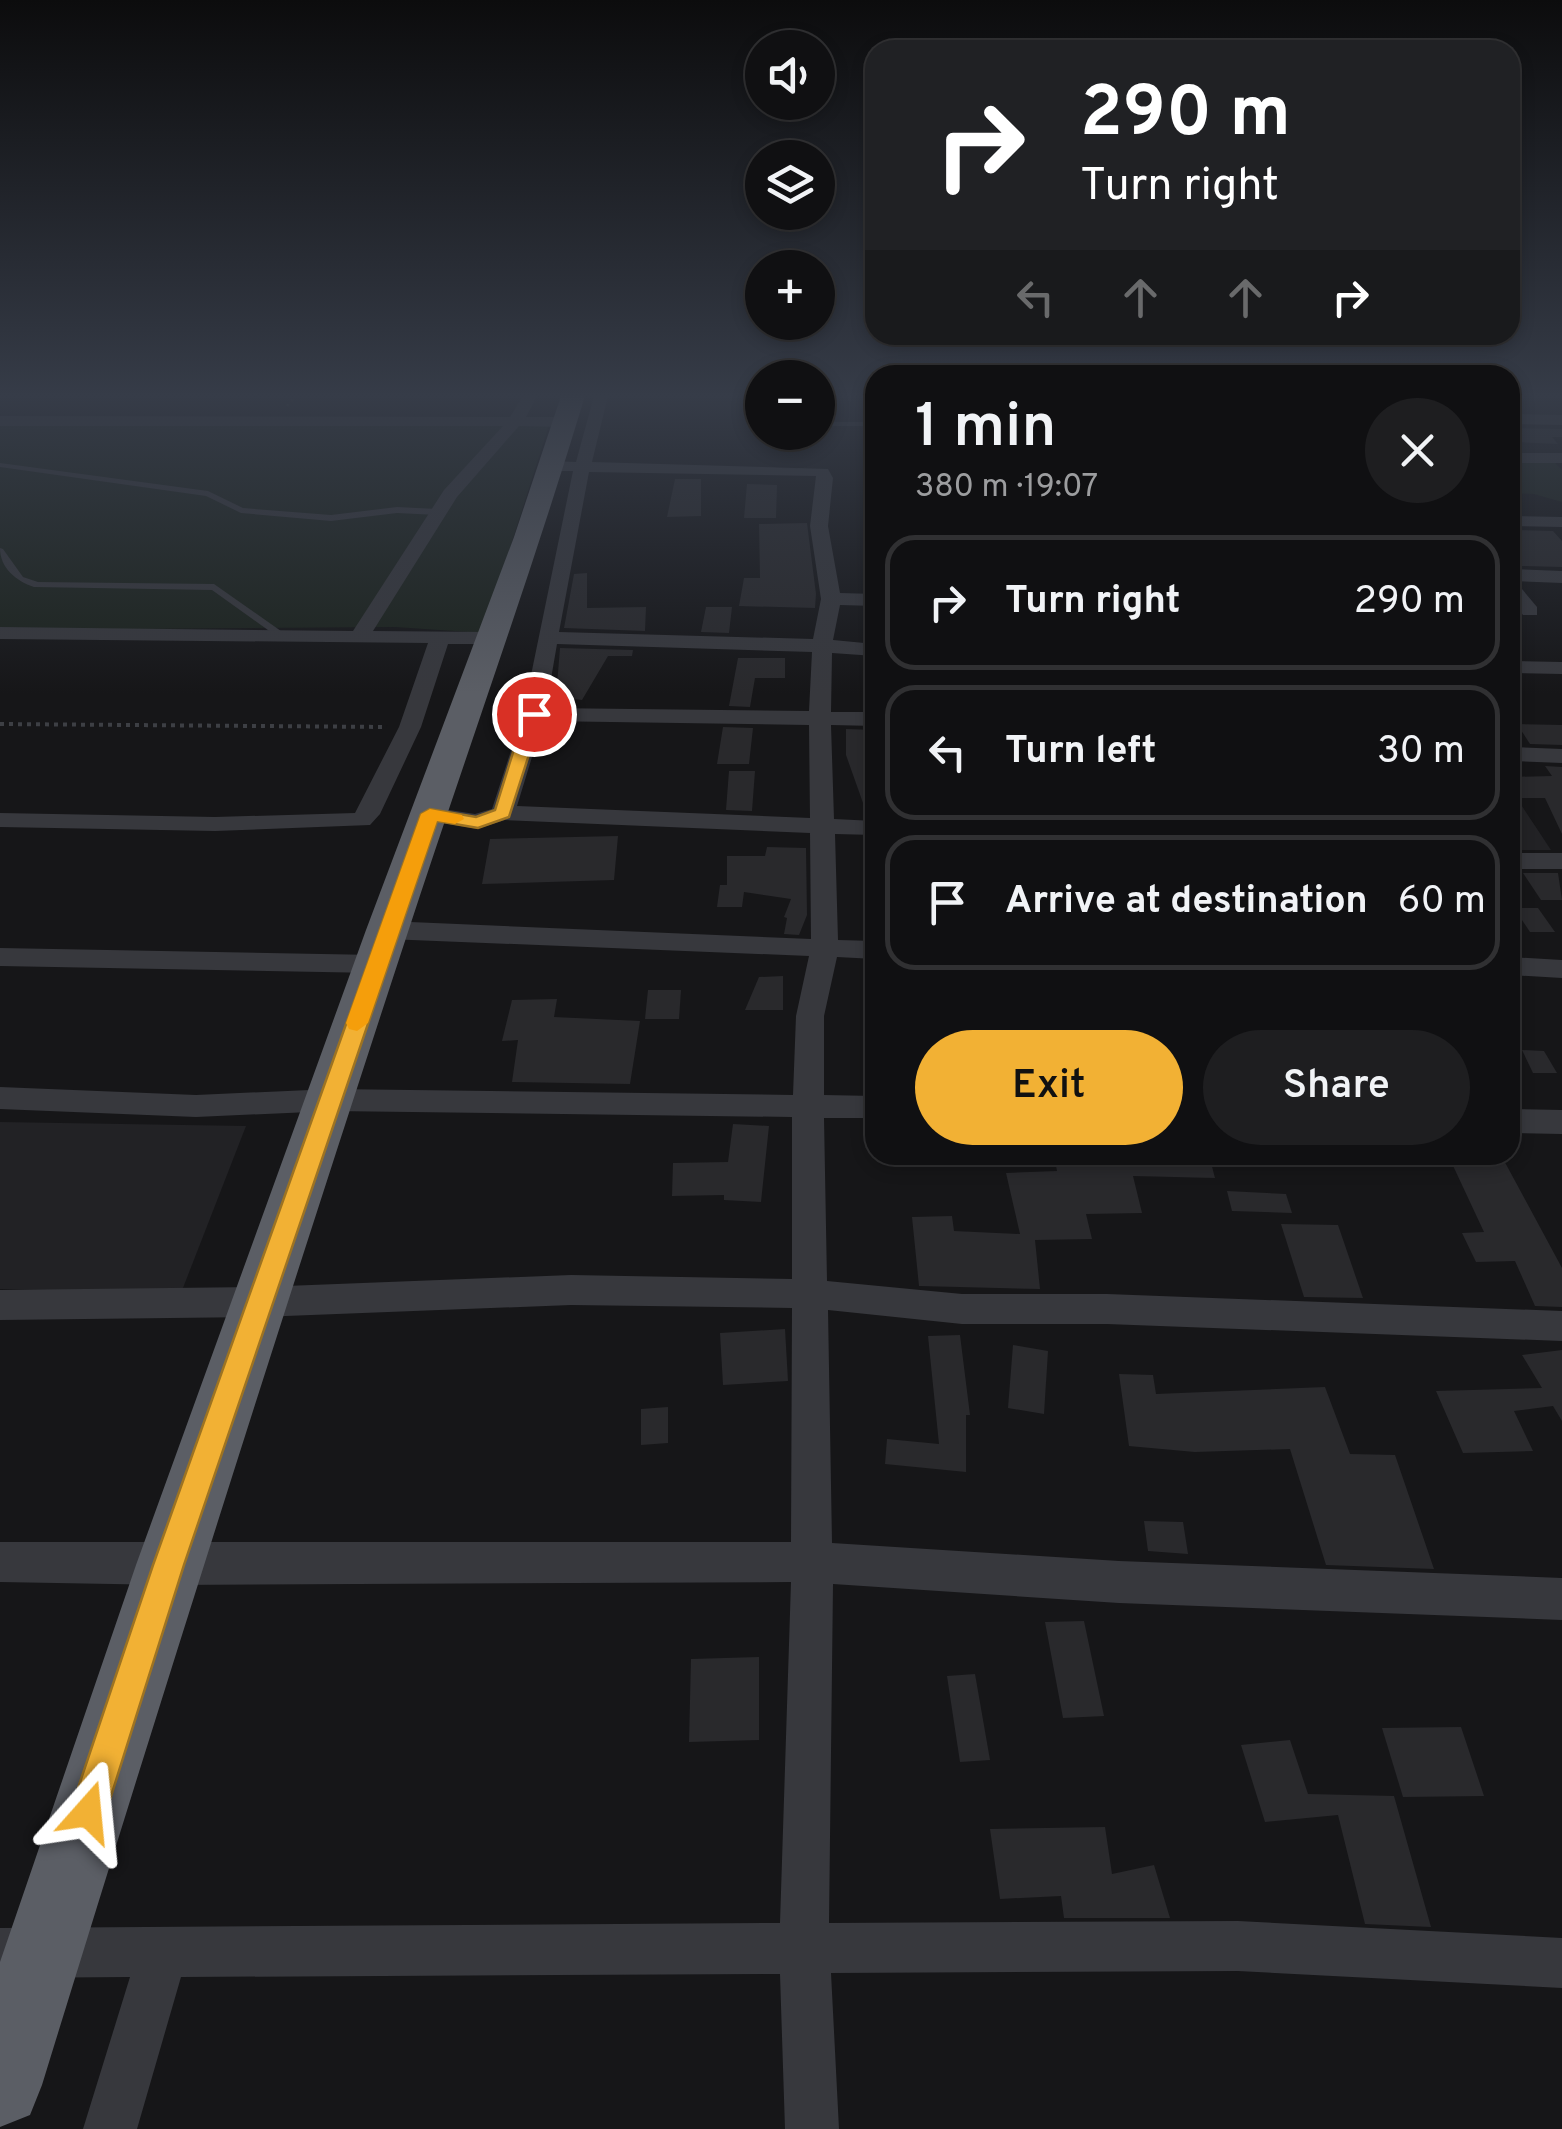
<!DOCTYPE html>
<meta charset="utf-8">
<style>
:root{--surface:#101012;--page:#1e1e20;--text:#f1f3f6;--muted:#9c9d9f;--line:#303032;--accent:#f2b134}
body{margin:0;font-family:Overpass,sans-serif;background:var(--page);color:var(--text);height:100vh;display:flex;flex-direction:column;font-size:38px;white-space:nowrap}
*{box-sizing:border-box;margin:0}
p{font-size:32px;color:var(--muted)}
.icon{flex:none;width:55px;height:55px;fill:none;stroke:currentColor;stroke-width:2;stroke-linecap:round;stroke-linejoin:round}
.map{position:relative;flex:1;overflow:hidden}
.drawer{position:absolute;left:865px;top:365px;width:655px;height:800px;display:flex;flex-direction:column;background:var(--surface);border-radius:30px;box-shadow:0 5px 15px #0003,0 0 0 2px var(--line)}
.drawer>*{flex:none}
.hud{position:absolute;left:865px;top:40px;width:655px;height:305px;border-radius:30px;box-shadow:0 5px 15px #0003,0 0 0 2px var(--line);background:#202124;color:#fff;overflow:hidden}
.controls{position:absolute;left:745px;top:30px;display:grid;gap:20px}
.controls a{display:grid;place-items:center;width:90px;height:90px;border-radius:50%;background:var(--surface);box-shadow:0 5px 15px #0003,0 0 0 2px var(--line);font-size:50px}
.pin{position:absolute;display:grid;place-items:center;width:85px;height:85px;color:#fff;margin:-42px;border:5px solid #fff;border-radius:50%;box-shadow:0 2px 10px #0007}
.me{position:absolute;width:110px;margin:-55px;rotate:18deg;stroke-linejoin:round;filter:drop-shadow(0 0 8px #0008)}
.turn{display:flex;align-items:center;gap:35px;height:210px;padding:0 50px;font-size:45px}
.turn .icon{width:130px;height:130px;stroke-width:2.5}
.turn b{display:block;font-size:70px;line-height:85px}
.lanes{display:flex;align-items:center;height:95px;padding:0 50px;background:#0003;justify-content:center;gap:50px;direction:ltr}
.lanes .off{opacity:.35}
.round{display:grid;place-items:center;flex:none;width:105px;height:105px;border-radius:52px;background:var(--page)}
.overview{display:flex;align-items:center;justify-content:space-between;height:170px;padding:0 50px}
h1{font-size:60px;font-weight:600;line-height:75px}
.cta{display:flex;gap:20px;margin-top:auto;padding:20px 50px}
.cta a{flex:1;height:115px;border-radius:60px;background:var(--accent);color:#111;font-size:40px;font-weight:600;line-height:115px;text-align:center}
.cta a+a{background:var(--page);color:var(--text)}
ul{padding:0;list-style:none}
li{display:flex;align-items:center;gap:30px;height:135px;margin:0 20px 15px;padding:0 30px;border:5px solid var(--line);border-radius:30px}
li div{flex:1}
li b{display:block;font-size:38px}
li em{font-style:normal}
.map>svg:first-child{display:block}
.built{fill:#222225}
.green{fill:#1c231d}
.building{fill:#29292c}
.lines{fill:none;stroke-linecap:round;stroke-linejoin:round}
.path-far1{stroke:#3d3f44;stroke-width:2.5;stroke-dasharray:2.5 4;stroke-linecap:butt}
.path{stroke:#3d3f44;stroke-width:4;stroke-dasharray:4 5;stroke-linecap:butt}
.service{fill:#37383d;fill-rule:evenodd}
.minor{fill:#37383d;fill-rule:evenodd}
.trunk{fill:#5b5e65;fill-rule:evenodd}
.route{fill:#f2b134;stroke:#9d7322;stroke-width:2.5}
.slow{fill:#f59e0b}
</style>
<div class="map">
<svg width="1562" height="2129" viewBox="0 0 1562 2129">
<rect width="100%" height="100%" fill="#161618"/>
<g class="built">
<path d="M1510,788L1551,850H1510Z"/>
<path d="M0,1122L246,1126L181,1293L0,1289Z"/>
</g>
<g class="green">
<path d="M0,421L550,422L483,633L395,627L0,630Z"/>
<path d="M1510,462L1555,463L1562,470V502L1534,494L1510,493V475H1519Z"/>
</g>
<g class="building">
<path d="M1510,428L1562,429V437H1552L1558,444L1516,442Z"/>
<path d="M675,479H701V516L667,517Z"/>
<path d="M747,484L777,485L776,518H744Z"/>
<path d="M807,523L816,594L815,608L739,606L744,578H760L759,524Z"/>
<path d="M1510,530L1553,531L1562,541V567L1521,566L1517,560L1510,559Z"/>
<path d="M587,573V608L646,607L645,631L564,628L574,574Z"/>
<path d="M706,607H732L729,633L701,632Z"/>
<path d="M560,648L633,650L632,656H608L582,700L556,697Z"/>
<path d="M738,658H785V678H755L750,707L729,706Z"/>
<path d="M1517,724L1562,725V745L1530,744Z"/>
<path d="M723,727L753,728L749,764H717Z"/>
<path d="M846,729L875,730V817H868L846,755Z"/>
<path d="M1545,766L1562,767V834L1545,798H1510V777L1552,776Z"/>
<path d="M729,771H755L752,811L726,810Z"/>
<path d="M618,836L614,880L482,884L490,839Z"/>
<path d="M767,847L806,848L807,915L799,935L784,934L787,918L784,917L791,899L744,892L742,907H717L720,885H727V856H765Z"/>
<path d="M1523,873H1558L1562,900H1541Z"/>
<path d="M1514,908H1538L1555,932H1530Z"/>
<path d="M783,976V1010H745L759,977Z"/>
<path d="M648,990H681L679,1019H645Z"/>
<path d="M557,999L554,1017L640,1021L630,1084L512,1082L518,1040L502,1041L512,1000Z"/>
<path d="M1522,1050L1544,1051L1557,1073H1533Z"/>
<path d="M733,1124L769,1126L761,1202L724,1200V1195L672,1196L673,1163L728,1162Z"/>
<path d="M1054,1155H1209L1215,1178L1133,1176L1142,1213L1086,1214L1092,1239L1035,1240L1040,1289L919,1286L912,1217L952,1216L954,1231L1020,1234L1006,1173L1057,1171Z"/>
<path d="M1448,1155H1501L1562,1268V1307L1535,1306L1515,1261L1476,1262L1462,1233L1484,1232Z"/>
<path d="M1227,1191L1286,1194L1292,1213L1232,1211Z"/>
<path d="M1281,1224L1338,1225L1363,1298L1304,1297Z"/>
<path d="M785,1329L788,1381L723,1385L720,1333Z"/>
<path d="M960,1335L970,1415H966V1472L885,1464L887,1439L939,1444L928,1336Z"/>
<path d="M1013,1345L1048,1351L1044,1414L1008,1408Z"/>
<path d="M1562,1350V1421L1553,1406L1514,1411L1533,1451L1463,1453L1436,1391L1542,1388L1522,1355Z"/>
<path d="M1119,1374L1153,1375L1156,1394L1325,1387L1350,1454L1395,1455L1434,1569L1326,1565L1290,1449L1195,1452L1129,1446Z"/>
<path d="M668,1407V1443L641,1445V1409Z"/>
<path d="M1144,1521L1183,1522L1188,1554L1148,1551Z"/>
<path d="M1084,1621L1104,1716L1063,1718L1045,1622Z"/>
<path d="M759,1657V1740L689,1742L691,1659Z"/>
<path d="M975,1674L990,1760L960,1762L947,1676Z"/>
<path d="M1461,1727L1484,1796L1403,1797L1382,1728Z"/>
<path d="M1290,1740L1308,1794L1394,1796L1431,1927L1365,1924L1338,1815L1265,1822L1241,1745Z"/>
<path d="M1105,1827L1112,1874L1154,1865L1170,1918H1064L1061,1896L1000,1899L990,1829Z"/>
</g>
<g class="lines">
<path class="path-far1" d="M287,406L295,396"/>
<path class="path" d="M0,724L387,727"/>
<g class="service">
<path d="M818,417L833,422H875V426H832L818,421Z"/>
<path d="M0,463L208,491L243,508L331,515L397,507L437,509L441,512L437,515L397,513L331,521L241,513L206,496L0,467Z"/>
<path d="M0,548L3,549L23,577L38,582L214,584L288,636L279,638L212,590L34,587C16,581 0,568 0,548Z"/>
</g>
<g class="minor">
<path d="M523,396H537L526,417H565L573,422L565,427L519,426L457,497L373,631L491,632L501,638L491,644H448L421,727L380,814L370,825L215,831L0,827V813L215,817L355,813L399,727L428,643L0,639V627L353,631L444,490L503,426H0V416L510,417Z"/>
<path d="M594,396H608L592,462L828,469L833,478L828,526L840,593L875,594V606L840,605L833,640L875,644V656L832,653L831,712H875V726L831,725L834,819L875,821V835L835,834L838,940L875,941V959L837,957L824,1016V1095L875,1096V1118H824L827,1281L962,1294H1107L1562,1311V1341L1107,1324H962L828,1310L832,1543L1119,1561L1562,1578V1620L1119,1603L833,1584L829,1923L1238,1921L1562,1938V1988L1238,1971L831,1973L839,2129H785L780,1974L181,1977L137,2129H83L130,1977L0,1978V1928L780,1923L791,1582L169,1585L0,1582V1542H791L792,1308L571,1305L260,1317L0,1320V1290L260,1287L571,1275L792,1279V1117L332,1111L196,1117L0,1109V1087L196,1095L332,1089L793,1095L796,1016L809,956L387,939L374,930L387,921L811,939L810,833L505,820L477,829L421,819L418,814L430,807L475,814L492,809L523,714L573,471H550L542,466L550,461L576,462ZM589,472L816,476L810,526L821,599L813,639L559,632ZM557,644L812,652L809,711L546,708ZM543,721L809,725L810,818L517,806Z"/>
<path d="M1510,414L1562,415V425L1510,424Z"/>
<rect x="1510" y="453" width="52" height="10"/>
<path d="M1510,516L1562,517V527L1510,526Z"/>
<path d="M1510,569L1562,571V583L1510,581Z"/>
<path d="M1510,581L1517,583L1537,607V615H1523L1510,599Z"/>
<path d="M1510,661L1562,662V674L1510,673Z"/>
<path d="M1510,747L1562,749V763L1510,761Z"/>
<rect x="1510" y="853" width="52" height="16"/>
<path d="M0,948L376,955L386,958L390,964L386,970L376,973L0,966Z"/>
<path d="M1510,957L1562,960V978L1510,975Z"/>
<path d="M1510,1109L1562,1110V1134L1510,1133Z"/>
</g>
<path class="trunk" d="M561,396H585C530,578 465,757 406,938C281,1319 160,1701 42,2085L30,2115L0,2127V1962L136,1565L366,930L514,537Z"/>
</g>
<linearGradient id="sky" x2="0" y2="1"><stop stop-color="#0c0c0d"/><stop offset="0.57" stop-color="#363c48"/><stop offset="1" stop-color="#363c48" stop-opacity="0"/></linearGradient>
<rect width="1562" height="694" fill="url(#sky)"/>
<path class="route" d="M534,709L542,714L509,817L478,828L437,821L184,1565L106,1812L100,1825L88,1830L75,1825L70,1812L153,1565L421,814L430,809L476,817L495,810L525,714Z"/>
<path class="slow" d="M430,809L462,815L464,819L455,824L437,821L368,1023L357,1031L349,1029L346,1023L421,814Z"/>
</svg>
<div class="controls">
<a><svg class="icon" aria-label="sound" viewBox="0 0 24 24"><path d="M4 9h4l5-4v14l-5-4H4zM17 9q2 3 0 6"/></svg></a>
<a><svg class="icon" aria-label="layers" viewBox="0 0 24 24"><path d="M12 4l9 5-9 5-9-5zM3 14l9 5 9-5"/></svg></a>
<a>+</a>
<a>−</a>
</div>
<div class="pin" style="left:534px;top:714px;background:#d93025"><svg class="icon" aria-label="arrive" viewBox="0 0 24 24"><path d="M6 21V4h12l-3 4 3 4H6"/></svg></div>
<svg class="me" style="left:88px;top:1812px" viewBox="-20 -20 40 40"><path d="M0-17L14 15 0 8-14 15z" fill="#f2b134" stroke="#fff" stroke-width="4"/></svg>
<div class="hud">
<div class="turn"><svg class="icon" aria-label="right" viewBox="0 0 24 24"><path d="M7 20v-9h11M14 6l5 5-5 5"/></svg><div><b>290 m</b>Turn right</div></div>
<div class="lanes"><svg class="icon off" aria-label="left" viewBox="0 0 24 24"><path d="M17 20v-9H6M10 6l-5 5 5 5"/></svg><svg class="icon off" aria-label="ahead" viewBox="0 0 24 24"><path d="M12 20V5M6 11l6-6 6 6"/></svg><svg class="icon off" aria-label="ahead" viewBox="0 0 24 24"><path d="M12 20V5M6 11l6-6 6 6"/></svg><svg class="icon" aria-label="right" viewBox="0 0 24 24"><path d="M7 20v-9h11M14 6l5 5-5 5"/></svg></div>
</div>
<section class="drawer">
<div class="overview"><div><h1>1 min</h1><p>380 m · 19:07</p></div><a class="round"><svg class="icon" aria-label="close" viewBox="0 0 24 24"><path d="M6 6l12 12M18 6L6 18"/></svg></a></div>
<ul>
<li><svg class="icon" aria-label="right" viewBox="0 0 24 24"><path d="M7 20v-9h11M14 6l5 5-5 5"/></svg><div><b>Turn right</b></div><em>290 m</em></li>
<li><svg class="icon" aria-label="left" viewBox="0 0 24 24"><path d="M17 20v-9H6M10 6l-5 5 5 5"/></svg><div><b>Turn left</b></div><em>30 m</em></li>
<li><svg class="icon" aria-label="arrive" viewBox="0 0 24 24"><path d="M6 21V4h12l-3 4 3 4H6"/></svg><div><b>Arrive at destination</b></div><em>60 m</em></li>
</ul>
<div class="cta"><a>Exit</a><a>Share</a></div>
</section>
</div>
